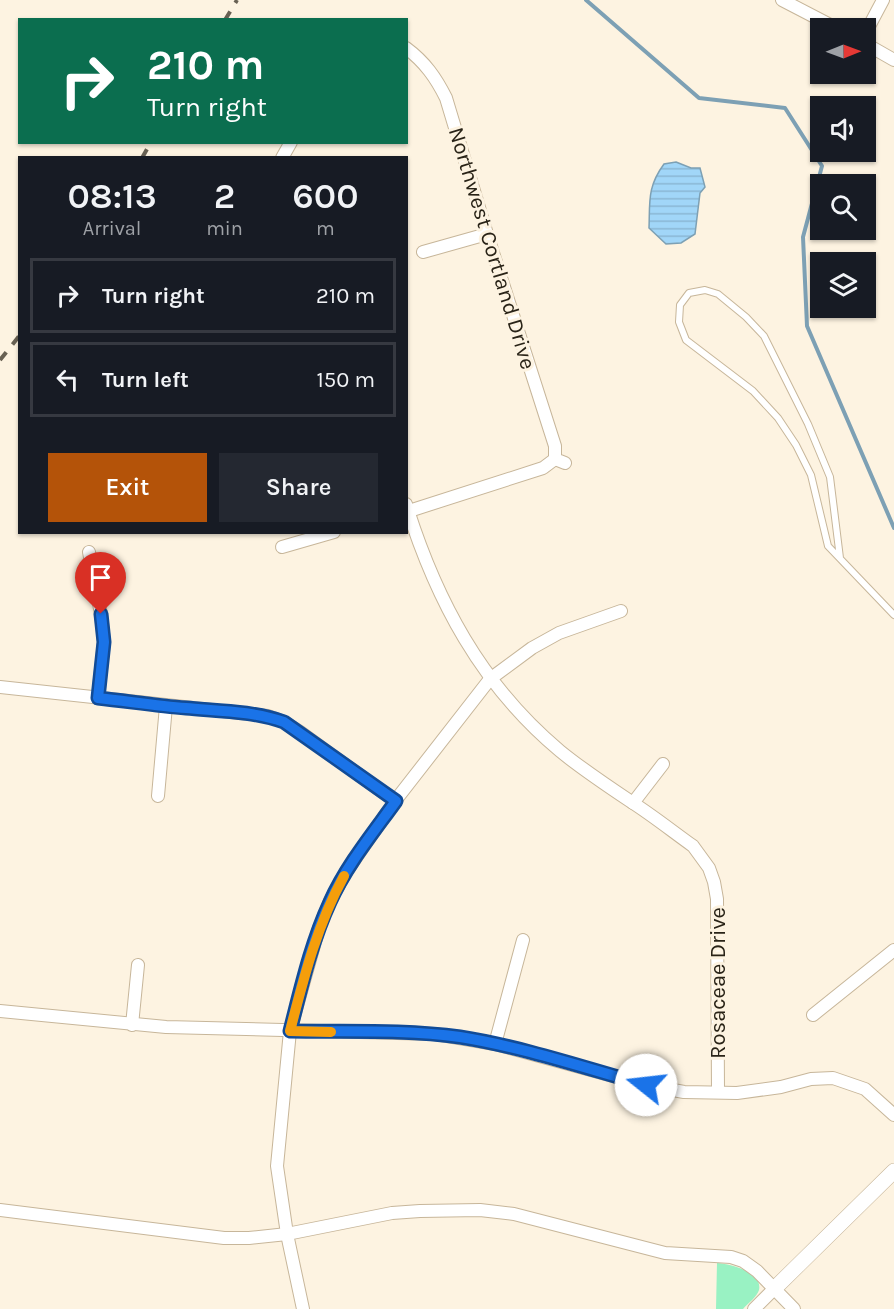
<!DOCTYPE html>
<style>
:root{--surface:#171b24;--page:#242831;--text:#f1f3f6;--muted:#9ea1a6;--line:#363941;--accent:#b45309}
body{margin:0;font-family:Karla,sans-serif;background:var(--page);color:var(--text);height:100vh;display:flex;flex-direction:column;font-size:22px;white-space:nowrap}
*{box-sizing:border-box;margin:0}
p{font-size:20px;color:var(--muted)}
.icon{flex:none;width:33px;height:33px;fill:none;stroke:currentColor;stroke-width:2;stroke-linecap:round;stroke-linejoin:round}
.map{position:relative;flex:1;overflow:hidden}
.details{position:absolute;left:18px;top:156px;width:390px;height:378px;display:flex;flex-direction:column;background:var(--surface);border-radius:0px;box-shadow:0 2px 4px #0004}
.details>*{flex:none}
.hud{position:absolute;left:18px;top:18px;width:390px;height:126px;border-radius:0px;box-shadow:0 2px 4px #0004;background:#0b6e4f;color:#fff;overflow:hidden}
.needle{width:39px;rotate:89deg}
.fabs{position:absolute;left:810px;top:18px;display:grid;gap:12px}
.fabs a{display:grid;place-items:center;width:66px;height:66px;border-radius:0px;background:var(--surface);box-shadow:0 2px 4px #0004;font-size:30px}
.pin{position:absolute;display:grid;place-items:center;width:51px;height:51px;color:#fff;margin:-62px -26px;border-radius:50% 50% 50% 0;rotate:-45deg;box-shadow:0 0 6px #0007}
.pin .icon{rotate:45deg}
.me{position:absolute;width:66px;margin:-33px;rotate:286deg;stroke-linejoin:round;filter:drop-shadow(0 0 4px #0008)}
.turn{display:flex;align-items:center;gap:21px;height:126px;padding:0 30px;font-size:27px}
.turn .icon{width:78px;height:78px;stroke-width:2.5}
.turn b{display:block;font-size:42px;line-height:51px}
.eta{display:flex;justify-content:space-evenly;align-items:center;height:102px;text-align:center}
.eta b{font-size:36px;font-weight:600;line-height:42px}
.primary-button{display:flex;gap:12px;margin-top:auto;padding:12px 30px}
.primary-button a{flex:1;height:69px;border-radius:0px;background:var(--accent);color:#fff;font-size:24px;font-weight:600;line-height:69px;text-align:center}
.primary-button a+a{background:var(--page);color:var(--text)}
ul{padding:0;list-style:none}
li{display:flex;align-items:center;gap:18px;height:75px;margin:0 12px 9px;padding:0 18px;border:3px solid var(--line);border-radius:0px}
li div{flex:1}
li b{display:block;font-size:22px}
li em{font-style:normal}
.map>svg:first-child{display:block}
.green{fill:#99f2c3}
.water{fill:url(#water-rules);stroke:#7da0b4;stroke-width:1.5}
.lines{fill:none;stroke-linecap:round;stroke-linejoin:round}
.stream{stroke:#7da0b4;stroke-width:4}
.service-casing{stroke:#c7b69a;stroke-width:8}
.minor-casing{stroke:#c7b69a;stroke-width:14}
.tertiary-casing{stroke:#c7b69a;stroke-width:16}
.service{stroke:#fff;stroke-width:6}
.minor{stroke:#fff;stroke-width:12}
.tertiary{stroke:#fff;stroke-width:15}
.rail{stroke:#686153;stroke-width:4;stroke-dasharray:10 10;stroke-linecap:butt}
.route-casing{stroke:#114b97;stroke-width:15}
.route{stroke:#1a73e8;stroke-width:10}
.slow{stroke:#f59e0b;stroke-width:10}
.labels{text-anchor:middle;stroke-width:6;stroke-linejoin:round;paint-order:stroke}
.street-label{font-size:22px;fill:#292317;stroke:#fdf3e1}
</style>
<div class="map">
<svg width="894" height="1309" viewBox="0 0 894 1309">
<defs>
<pattern id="water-rules" width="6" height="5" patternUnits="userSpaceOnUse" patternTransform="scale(1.5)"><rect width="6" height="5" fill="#a1d6f8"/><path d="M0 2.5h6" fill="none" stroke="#8bb7d4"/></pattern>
</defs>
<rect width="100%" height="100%" fill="#fdf3e1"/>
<path class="green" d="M717,1263C729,1264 763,1271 759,1290C757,1297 748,1303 743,1309H716Z"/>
<path class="water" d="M676,162L691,168H700L705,187L700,193L695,234L681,243L666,244L649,228C650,202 647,187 664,164Z"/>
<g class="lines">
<path class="stream" d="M586,0L699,98L785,108L822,166L803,237L807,326L894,528"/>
<g class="service-casing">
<path id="service" d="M840,558L830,477L808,424L764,336L746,317L718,294L705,290L689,293L680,305L679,322L686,340L753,391L778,418L796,445L811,475L828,546L894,615"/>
</g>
<g class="minor-casing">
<g id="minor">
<path d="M782,0L836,28"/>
<path d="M866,32L883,0"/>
<path d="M866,44L894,60"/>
<path d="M406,48C425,62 436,78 446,98L487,234L555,446V459L565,463"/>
<path d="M282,158L291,142"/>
<path d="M423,252L487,234"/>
<path d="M406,504C436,600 481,685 560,751C582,769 606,785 630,801C652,815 672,831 693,846L709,868L714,882L717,899L718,1092"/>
<path d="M406,512L543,468L555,459"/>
<path d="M282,547L334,532"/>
<path d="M89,552L101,614L104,642L98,697"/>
<path d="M0,687L268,716L284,722L300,732L395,801"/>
<path d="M158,796L166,706"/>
<path d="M633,803L663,764"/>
<path d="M0,1011L166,1027L435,1034L495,1044L646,1085L684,1092L737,1093L781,1087L811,1079L833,1078L865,1089L894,1115"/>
<path d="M813,1015L894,950"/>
<path d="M132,1025L138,965"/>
<path d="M495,1044L523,940"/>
<path d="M0,1210L224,1238H249L287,1234L392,1213L420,1211L480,1210L514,1214L665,1253L731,1257L743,1261L757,1271L794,1309"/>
<path d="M303,1309L287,1234L277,1166L290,1031L318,931L330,901L346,872L395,801L490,679L532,648L559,633L621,611"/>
<path d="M754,1309L774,1289"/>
</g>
</g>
<g class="tertiary-casing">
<path id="tertiary" d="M774,1289L894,1171"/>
</g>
<use href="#service" class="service"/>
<use href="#minor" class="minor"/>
<use href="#tertiary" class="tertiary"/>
<g class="rail">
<path d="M225,20L237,0"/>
<path d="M142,158L151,142"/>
<path d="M0,360L20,335"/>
</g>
</g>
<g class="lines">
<g class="route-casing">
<path id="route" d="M101,614L104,642L98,698C127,701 157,706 186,708C219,711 253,711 284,722L396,801C373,833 346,866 330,902C311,943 301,988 290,1031C346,1032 404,1029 460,1037C523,1047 585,1068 646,1085"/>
</g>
<use href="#route" class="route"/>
<path class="slow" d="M331,1032L290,1031C304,977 317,925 344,876"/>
</g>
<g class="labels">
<g class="street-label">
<text transform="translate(493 248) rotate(73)" y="8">Northwest Cortland Drive</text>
<text transform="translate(717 983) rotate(-90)" y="8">Rosaceae Drive</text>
</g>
</g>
</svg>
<div class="fabs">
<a><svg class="needle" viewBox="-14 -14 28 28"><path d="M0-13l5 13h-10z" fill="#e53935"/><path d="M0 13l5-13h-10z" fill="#9ea1a6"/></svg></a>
<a><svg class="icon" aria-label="sound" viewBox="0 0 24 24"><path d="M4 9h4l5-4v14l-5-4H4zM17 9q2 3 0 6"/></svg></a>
<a><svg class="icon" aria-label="search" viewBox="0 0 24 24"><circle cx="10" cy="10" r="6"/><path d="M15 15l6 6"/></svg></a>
<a><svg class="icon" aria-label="layers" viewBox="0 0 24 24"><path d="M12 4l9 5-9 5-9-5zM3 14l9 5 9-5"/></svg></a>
</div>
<div class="pin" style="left:101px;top:614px;background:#d93025"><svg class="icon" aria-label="arrive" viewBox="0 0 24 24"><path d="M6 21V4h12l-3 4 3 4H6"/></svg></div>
<svg class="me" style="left:646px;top:1085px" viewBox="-20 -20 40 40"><circle r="19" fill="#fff"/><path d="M0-13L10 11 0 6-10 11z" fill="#1a73e8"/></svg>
<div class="hud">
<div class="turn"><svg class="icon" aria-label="right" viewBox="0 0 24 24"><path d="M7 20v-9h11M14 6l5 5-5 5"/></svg><div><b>210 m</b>Turn right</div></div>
</div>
<section class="details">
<div class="eta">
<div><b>08:13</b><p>Arrival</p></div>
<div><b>2</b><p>min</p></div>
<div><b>600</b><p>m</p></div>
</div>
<ul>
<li><svg class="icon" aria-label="right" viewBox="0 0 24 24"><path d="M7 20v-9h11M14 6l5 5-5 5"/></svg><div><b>Turn right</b></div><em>210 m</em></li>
<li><svg class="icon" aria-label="left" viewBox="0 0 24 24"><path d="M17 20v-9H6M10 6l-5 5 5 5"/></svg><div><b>Turn left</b></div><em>150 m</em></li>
</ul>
<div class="primary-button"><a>Exit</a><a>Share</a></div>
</section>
</div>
